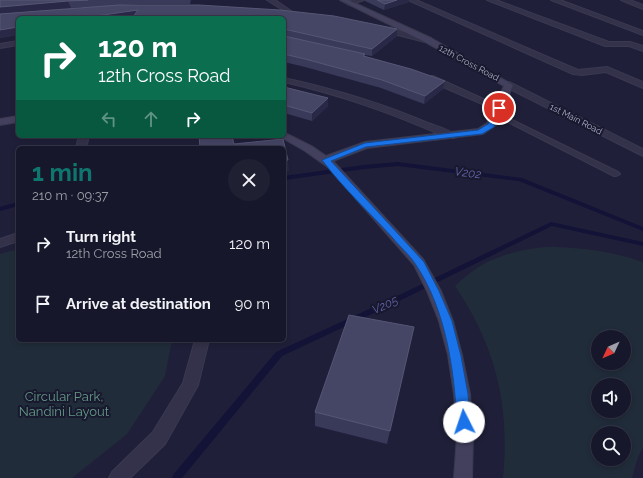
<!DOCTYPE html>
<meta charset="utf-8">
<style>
:root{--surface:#17172b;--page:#202033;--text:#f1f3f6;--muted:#9e9fa9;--line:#363647;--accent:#0f766e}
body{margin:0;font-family:Raleway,sans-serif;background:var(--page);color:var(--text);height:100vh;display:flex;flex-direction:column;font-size:15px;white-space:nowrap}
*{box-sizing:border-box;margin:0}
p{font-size:13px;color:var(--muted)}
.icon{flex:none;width:22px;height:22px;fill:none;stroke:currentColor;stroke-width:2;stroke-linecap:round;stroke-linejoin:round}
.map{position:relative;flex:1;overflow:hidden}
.sheet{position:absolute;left:16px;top:146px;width:270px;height:196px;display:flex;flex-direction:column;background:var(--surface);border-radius:6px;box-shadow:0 2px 6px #0003,0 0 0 1px var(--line)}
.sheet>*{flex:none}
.hud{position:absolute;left:16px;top:16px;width:270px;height:122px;border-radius:6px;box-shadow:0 2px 6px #0003,0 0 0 1px var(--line);background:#0b6e4f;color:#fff;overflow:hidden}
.needle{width:26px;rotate:226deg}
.tools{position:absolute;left:591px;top:330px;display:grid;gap:8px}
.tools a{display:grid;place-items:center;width:40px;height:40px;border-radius:50%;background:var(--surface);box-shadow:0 2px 6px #0003,0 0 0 1px var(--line);font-size:20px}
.pin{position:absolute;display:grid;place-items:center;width:34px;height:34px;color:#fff;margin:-17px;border:2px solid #fff;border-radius:50%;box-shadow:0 1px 4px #0007}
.me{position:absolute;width:44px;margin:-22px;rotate:356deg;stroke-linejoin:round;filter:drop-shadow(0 0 3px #0008)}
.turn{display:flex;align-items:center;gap:14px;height:84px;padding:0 16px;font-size:18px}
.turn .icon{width:52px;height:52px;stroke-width:2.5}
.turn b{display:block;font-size:28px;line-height:34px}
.lanes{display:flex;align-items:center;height:38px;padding:0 16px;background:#0003;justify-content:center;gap:20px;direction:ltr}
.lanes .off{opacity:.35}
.round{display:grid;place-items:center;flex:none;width:42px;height:42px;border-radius:21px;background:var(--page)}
.head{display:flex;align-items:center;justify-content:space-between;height:68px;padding:0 16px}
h1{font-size:24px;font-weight:700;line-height:30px;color:var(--accent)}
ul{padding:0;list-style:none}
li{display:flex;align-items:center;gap:12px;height:60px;padding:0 16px}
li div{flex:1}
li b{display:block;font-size:15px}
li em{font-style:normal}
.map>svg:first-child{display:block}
.green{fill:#212c3a;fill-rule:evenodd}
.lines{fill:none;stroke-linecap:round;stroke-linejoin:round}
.stream{fill:#131237;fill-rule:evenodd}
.lane-casing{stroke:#393950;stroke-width:2}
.street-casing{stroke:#393950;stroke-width:2}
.secondary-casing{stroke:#393950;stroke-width:2}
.lane{fill:#33324a;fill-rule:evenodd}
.street{fill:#33324a;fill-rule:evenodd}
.secondary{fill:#42405d;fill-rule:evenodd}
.wall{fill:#393959;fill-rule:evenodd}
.shaded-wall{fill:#292947}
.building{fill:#454565;stroke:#565674}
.route{fill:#1a73e8;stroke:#114b97}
.labels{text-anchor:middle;stroke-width:4;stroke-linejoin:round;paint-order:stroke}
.far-street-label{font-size:9px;fill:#aeadc7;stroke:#18182e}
.water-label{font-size:12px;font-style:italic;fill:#6363a9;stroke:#18182e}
.near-park-label{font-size:13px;fill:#639986;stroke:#18182e}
</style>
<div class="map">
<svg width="643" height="478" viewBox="0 0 643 478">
<rect width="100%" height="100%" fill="#1f1f39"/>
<g class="green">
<path d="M545,247C579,247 611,251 643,262V448L638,457L632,478H503C510,405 496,347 455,286C481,260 508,251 545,247ZM598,337H624V363H598ZM598,385H624V411H598ZM598,433H624V459H598Z"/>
<path d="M18,249V340H172L165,376L127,434L72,478H0V254Z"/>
</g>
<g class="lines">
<g class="stream">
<path d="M398,162L522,178L643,227V231L519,181L398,166L364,169L284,180V176L364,165Z"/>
<path d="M18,202V206L0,211V207Z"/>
<path d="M551,222L643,242V246L552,226L395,303L282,356L182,478H172L173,475L276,352L391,299Z"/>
</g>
<g class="lane-casing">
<path id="lane" d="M496,112L618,172L620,174L616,176H614L494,115L493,114Z"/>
</g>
<g class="street-casing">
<g id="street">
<path d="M267,0H275L294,13L289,14Z"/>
<path d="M353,0H364L349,5L346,3Z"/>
<path d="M408,0H416L578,70L607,67L643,82V88L606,72L582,75L573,74Z"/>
<path d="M487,0H496L609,42H630L643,46V51L629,46H605Z"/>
<path d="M551,0H560L643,31V35Z"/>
<path d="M621,0H630L643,5V9Z"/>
<path d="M378,26L431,38L432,40L431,42H425L378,30Z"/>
<path d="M18,41V45L0,48V44Z"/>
<path d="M427,76H433L503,108L502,110H496L427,80L426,78Z"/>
<path d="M284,78C334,89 381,103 428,123C436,126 450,129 456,136L454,138H448C395,114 341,95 284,82Z"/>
<path d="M509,82L643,149V156L506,87L505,85Z"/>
<path d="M79,136H89L86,148H76Z"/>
<path d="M18,233V241L0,247V239Z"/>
<path d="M195,340H209L198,385L165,444L130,478H109L112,472L153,432L183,383Z"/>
</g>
</g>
<g class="secondary-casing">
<g id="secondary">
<path d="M340,0H348L431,38L513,85L496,125L483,134L367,148L333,161L423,259L441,291L453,321L462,355L470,394L473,436L472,478H454L457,436L454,394L448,355L439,321L427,291L414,265L329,168L305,151L279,136H284V133L287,134L313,147L326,156L365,142L478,129L487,123L504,86L425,42Z"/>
<path d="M18,116V122L0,125V119Z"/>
</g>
</g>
<use href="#lane" class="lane"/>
<use href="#street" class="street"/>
<use href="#secondary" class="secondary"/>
</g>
<g class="wall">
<path d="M0,0H191L190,4H142L120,5H199L280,10L334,16L397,29V36L372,56L365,55V56L411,69L445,81L443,89L424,104L381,88L305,67L284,62V18H18V35L0,38ZM115,6L19,13L71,8Z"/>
<path d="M365,0H409V2L384,10L365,1Z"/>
<path d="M284,87L328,98V106L312,121L284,113Z"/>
<path d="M414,327L387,444L315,426V412Z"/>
</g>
<g class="shaded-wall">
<path d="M397,0H409V2L384,10L385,4Z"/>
<path d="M68,1L71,8L0,14V7Z"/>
<path d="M138,10L135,18H82Z"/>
<path d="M18,27V35L0,38V30Z"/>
<path d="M397,29V36L372,56V49Z"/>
<path d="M445,81L443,89L424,104L425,96Z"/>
<path d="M328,98V106L312,121V113Z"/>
<path d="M284,160H288L289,171L284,172Z"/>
</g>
<g class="building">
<path d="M0,0H88L68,1L0,7Z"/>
<path d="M377,0H397L385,4Z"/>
<path d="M119,5H199L280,10L334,16L397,29L372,49L284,29V18H132L138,10L82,18H18V27L0,30V14Z"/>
<path d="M284,36L365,54L363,56L411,69L445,81L425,96L382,80L305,59L284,54Z"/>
<path d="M284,87L328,98L312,113L284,105Z"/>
<path d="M199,136H232L234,144L283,139L288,160H284V148H200Z"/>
<path d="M349,315L414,327L390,431L315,412Z"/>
</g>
<path class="route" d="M496,107L502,108L494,127L482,134L366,147L331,161L424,262L439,291L452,321L461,356L468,394L470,422L468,426L464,428L459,426L457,422C454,369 446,310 416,265C410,255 399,246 392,237C369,212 343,188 322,160L365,143L478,130L488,124Z"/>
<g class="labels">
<g class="far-street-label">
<text transform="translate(469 63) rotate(28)" y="3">12th Cross Road</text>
<text transform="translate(576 119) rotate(27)" y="3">1st Main Road</text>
</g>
<g class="water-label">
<text transform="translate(468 173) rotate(7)" y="4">V202</text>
<text transform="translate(385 305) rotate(-25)" y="4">V205</text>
</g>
<g class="near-park-label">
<text x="64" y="401">Circular Park,<tspan x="64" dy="15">Nandini Layout</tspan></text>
</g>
</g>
</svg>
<div class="tools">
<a><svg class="needle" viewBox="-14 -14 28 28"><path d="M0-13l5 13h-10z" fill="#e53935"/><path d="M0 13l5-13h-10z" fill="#9e9fa9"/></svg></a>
<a><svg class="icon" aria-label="sound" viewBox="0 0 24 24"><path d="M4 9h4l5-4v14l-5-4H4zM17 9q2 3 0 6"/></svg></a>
<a><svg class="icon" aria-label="search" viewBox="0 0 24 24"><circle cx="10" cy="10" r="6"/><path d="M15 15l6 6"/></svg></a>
</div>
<div class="pin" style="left:499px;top:108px;background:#d93025"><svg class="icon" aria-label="arrive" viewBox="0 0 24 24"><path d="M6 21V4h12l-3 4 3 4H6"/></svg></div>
<svg class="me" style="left:464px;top:422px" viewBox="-20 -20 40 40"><circle r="19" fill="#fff"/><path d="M0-13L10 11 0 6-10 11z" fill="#1a73e8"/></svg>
<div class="hud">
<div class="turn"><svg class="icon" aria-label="right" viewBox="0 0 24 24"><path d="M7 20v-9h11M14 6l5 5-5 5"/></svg><div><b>120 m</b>12th Cross Road</div></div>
<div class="lanes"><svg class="icon off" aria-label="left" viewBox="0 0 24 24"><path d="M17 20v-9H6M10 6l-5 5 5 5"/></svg><svg class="icon off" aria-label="ahead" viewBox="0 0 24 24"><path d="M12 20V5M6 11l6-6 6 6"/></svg><svg class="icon" aria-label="right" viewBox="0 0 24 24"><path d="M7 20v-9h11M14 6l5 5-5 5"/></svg></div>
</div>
<section class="sheet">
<div class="head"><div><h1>1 min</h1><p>210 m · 09:37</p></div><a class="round"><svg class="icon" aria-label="close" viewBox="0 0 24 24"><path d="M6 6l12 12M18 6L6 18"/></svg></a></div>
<ul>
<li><svg class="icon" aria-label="right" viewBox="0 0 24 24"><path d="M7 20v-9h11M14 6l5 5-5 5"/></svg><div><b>Turn right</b><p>12th Cross Road</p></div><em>120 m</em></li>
<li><svg class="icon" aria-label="arrive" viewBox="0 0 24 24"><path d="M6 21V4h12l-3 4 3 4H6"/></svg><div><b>Arrive at destination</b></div><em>90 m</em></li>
</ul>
</section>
</div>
